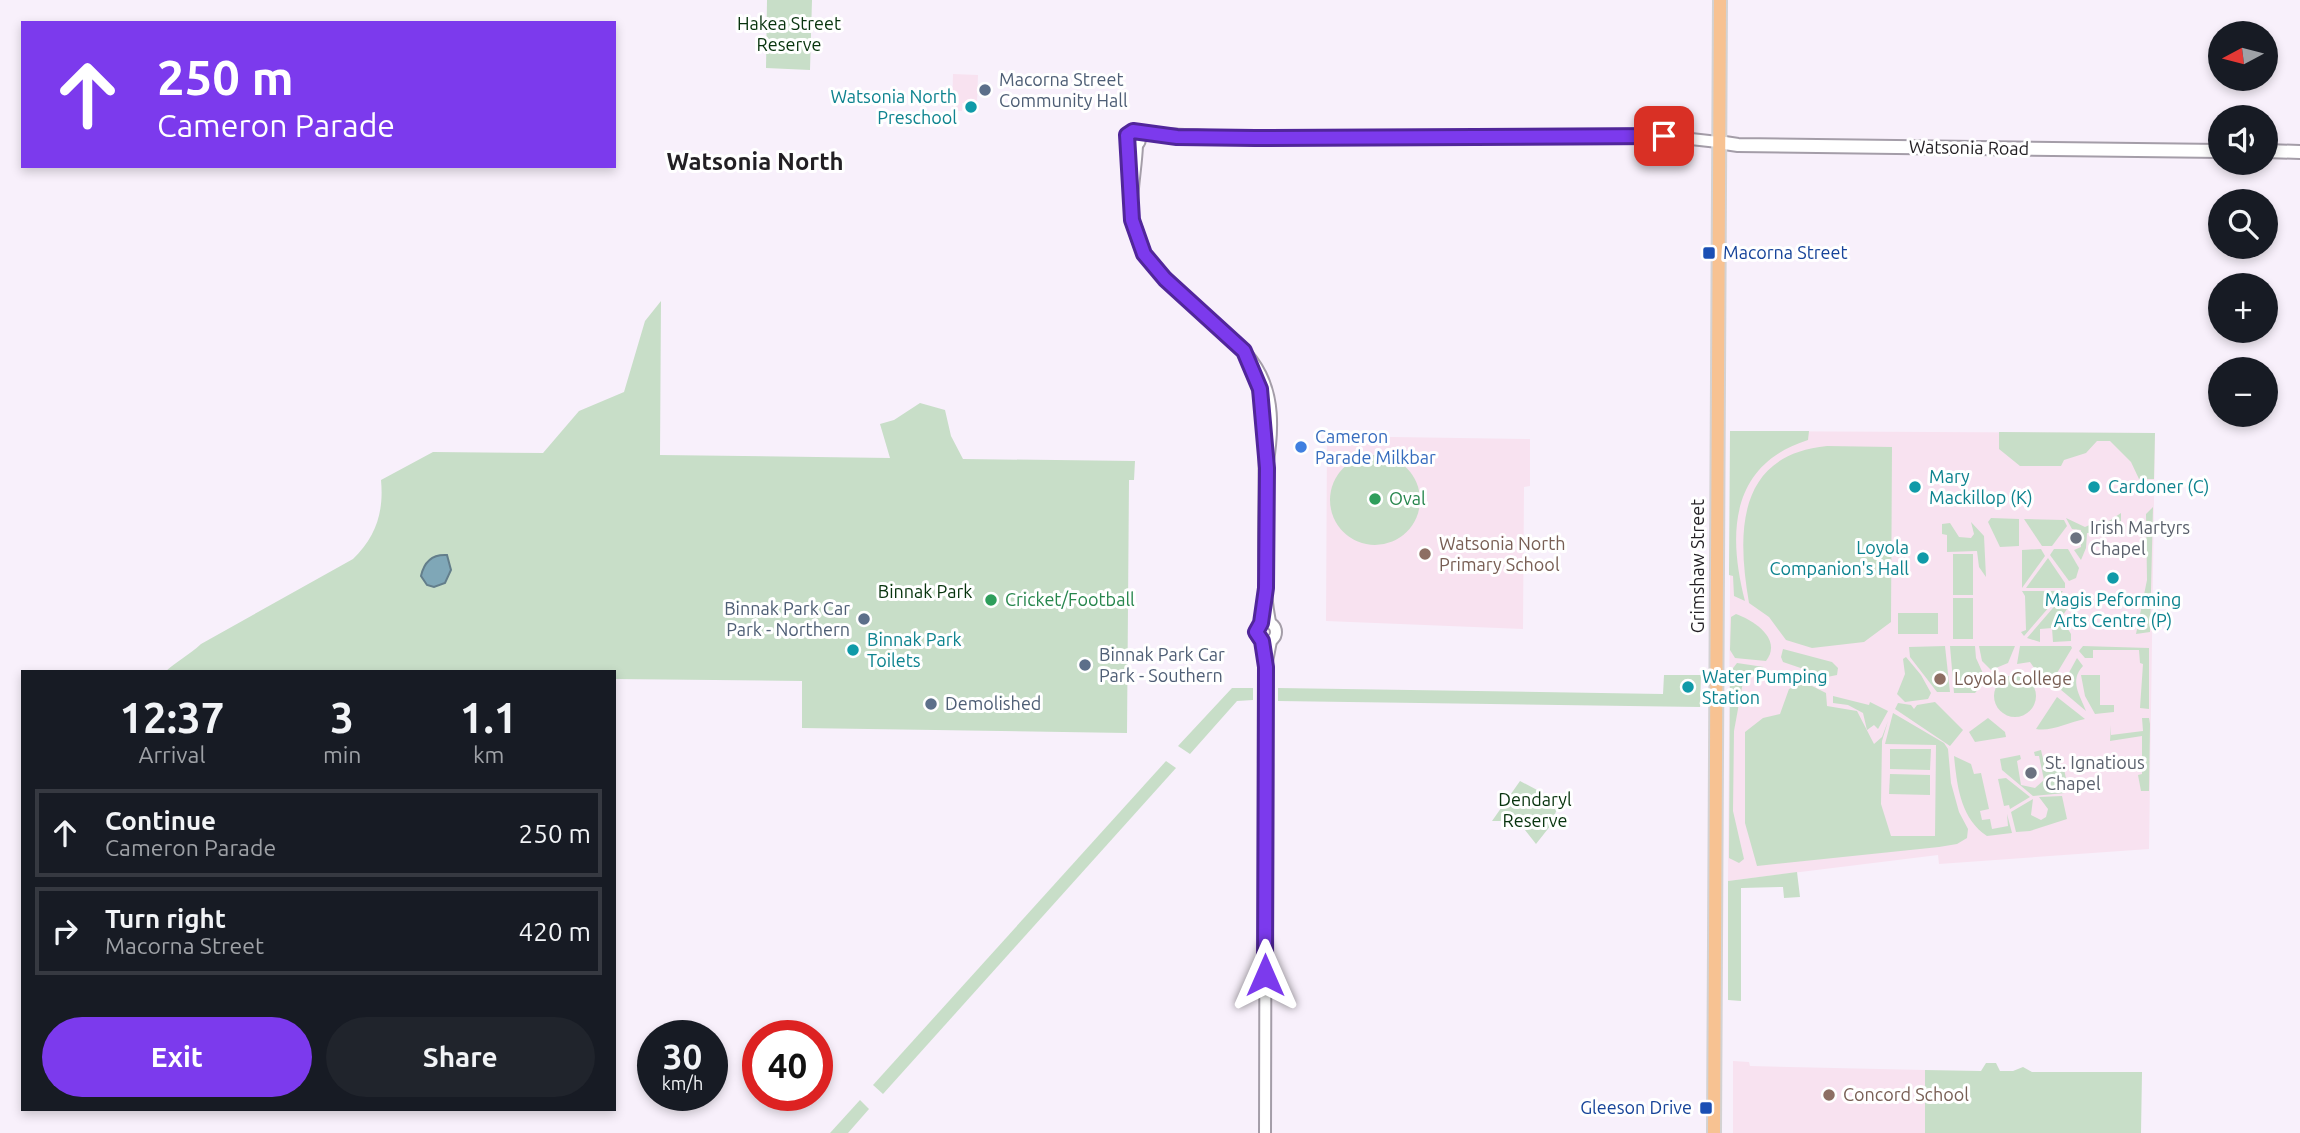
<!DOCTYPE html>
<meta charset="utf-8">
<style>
:root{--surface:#171b24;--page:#20242c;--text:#f1f3f6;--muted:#9ea1a6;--line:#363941;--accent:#7c3aed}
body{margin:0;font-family:Ubuntu,sans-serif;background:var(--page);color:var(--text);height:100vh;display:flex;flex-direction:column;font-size:26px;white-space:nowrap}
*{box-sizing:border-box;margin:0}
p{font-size:23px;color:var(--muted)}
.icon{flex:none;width:38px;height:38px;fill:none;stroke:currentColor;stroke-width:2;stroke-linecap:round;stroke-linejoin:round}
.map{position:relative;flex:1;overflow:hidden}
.drawer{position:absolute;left:21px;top:670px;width:595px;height:441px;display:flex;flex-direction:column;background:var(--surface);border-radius:0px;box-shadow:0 4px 10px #0003}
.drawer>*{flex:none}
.guide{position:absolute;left:21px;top:21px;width:595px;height:147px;border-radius:0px;box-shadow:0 4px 10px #0003;background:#7c3aed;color:#fff;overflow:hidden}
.needle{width:46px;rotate:263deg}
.controls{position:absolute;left:2208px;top:21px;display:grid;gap:14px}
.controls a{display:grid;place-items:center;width:70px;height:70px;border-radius:50%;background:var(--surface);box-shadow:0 4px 10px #0003;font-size:35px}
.speed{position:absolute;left:637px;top:1020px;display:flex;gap:14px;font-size:35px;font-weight:700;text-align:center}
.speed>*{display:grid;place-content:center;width:91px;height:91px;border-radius:50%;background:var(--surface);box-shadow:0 4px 10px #0003;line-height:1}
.speed small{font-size:18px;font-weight:400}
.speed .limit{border:10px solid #d22;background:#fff;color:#111}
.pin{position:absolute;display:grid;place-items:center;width:60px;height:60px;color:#fff;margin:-30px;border-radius:14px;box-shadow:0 4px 10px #0006}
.me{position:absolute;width:77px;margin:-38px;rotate:0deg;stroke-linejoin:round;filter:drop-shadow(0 0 5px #0008)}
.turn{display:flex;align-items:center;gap:24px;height:147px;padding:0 21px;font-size:32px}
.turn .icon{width:91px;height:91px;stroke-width:2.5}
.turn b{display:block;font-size:49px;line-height:60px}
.eta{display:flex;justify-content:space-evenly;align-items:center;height:119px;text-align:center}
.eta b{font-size:42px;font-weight:600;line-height:49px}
.button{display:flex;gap:14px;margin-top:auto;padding:14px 21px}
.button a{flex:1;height:80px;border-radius:42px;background:var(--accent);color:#fff;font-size:28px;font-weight:600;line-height:80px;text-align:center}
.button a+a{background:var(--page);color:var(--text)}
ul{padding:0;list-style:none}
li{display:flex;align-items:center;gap:21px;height:88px;margin:0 14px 10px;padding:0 7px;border:4px solid var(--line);border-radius:0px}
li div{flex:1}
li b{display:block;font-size:26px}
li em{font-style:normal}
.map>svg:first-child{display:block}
.education{fill:#f8e2f0}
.green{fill:#c8dec8}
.water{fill:#7fa7b7;stroke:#637e8b;stroke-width:2}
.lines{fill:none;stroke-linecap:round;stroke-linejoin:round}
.tertiary-casing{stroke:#a49da8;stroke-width:14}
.secondary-casing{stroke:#a49da8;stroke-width:16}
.primary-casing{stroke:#d3d2d3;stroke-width:16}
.tertiary{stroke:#fff;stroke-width:10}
.secondary{stroke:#fff;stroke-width:12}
.primary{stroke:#f7c292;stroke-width:12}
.route-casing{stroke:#51269a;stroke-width:18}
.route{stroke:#7c3aed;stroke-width:12}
.service-dot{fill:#5c6f8a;stroke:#fff;stroke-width:2.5}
.culture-dot{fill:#0f9aa8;stroke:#fff;stroke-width:2.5}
.transit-dot{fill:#1a4fb4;stroke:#fff;stroke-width:2.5}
.shop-dot{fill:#3f7fe0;stroke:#fff;stroke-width:2.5}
.leisure-dot{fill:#2e9e5b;stroke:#fff;stroke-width:2.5}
.worship-dot{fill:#6b7280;stroke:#fff;stroke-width:2.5}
.education-dot{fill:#8d6e63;stroke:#fff;stroke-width:2.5}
.labels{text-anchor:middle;stroke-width:6;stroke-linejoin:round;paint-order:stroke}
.park-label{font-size:18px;fill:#07330d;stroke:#fff}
.service-label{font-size:18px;fill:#4e5e75;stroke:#fff;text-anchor:start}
.culture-label{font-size:18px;fill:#0d838f;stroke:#fff;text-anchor:start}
.street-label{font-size:18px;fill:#221f23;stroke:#fff}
.transit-label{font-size:18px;fill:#164399;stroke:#fff;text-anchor:start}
.shop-label{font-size:18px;fill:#366cbe;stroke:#fff;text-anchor:start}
.leisure-label{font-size:18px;fill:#27864d;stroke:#fff;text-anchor:start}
.worship-label{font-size:18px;fill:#5b616d;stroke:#fff;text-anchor:start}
.education-label{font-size:18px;fill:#785e54;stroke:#fff;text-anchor:start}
.district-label{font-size:24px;font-weight:bold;fill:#221f23;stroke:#fff}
</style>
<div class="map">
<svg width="2300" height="1133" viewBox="0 0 2300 1133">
<rect width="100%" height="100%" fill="#f8f0fb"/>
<g class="education">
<path d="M953,74L978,75L977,103H962V111H952Z"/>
<path d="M1731,431L2155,433L2149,849L1939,864L1938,855L1728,881Z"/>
<path d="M1327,436L1530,439V486L1524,487L1523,629L1326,621Z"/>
<path d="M1733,1061L1749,1062L1750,1066L1925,1070V1133H1733Z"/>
</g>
<g class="green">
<path d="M767,0H812L810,70L766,68Z"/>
<path d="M661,301L660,455L890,458L880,424L894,420L920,403L945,410L951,436L963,459L1135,461L1134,480H1129L1127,733L802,728V681L614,679V672H165C177,661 189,655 201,644L353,559C376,537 384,512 381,480L433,452L543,453L579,411L624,392L645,321Z"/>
<path d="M1730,431H1809L1808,440C1731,464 1727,532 1745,601L1734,596L1733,576L1729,575Z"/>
<path d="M1999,432L2155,433L2154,479H2139L2131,462L2110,441H2097L2086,453L2064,460L2061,466H2020L1999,449Z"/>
<path d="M1827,446L1892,447L1891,622L1864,642L1812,648L1786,640L1769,617L1749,603C1737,533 1736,455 1827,446Z"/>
<circle cx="1375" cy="500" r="45"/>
<path d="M2153,507L2150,632L2136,634L2147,580L2146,514Z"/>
<path d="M2121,513V533H2087L2086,548L2081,560L2074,550L2081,547V530L2072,529L2066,518L2085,527L2103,519L2106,523Z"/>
<path d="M1991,518L2019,519V546L2000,547L1988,522Z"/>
<path d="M2024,519L2064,520L2067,526L2052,546H2042Z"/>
<path d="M1971,522L1984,536L1986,577L1979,567L1977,551L1947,552V535L1942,534V524L1950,523L1959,537L1971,538L1974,534Z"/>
<path d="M2041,549L2045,556L2022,588V550Z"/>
<path d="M2054,549H2068L2079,568L2076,578L2069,581L2050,555Z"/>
<rect x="1953" y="554" width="20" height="41"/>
<path d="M2048,558L2065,583V588H2026Z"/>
<path d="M2022,591H2063L2024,636L2021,632L2026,630L2025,596Z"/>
<path d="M2065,594H2069V606L2061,618L2071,634V641L2053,642L2052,628L2040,629V642L2027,638Z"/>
<rect x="1953" y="598" width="20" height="41"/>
<rect x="1898" y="613" width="40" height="21"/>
<path d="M1736,614C1753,620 1783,639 1766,661L1735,658L1730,650L1731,617Z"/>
<path d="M1945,646L1950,692H1937L1910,657L1909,647Z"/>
<path d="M1950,646H1975L1976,658L1986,680L1975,693H1954Z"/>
<path d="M1979,646H2015L2008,663L1991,670L1982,661Z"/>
<path d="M2020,646H2071L2072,648L2057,673L2047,678L2037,672L2030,662L2017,664Z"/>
<path d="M2083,646L2149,648V709L2140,708L2143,664L2140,663L2139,650H2093V658H2085L2079,651Z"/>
<path d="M1783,649L1832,662L1838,668L1837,675L1827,677L1783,662L1781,657Z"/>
<path d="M1906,657L1921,675L1931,693L1928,699L1905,702L1897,694L1905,674L1903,659Z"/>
<path d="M2077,658L2083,666C2069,681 2080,695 2086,711L2060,689Z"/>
<path d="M1737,663L1764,667L1745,679L1742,687L1734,731L1733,811L1744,859L1739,863L1729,858L1730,672Z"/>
<path d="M1664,675H1701L1700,707L1278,701V688L1663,694Z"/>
<path d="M2081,675H2100V705H2114V712L2095,714L2085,696Z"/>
<circle cx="2015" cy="696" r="21"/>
<path d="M1804,682L1826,693L1827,706L1857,711L1874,744L1882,737L1888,721L1882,741L1881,804L1891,836H1935L1936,745L1885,744L1893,713L1944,743L1948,749L1951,783L1959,812L1968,829L1967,838L1957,844L1939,847L1757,866L1745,823V732L1763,718L1780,714L1789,689Z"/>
<path d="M1232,688H1253V700L1237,701L1190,754L1178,746Z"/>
<path d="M1833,696L1869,705L1870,702L1888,711L1878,729L1874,725L1867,730L1863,713L1848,705L1833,703Z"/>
<path d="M2057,697L2085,719C2069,722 2051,732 2036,729Z"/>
<path d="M1935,702L1963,730L1950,746L1895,709L1898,703L1911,705L1914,709L1917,705Z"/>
<path d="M1988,718L2005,732L2006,737L1975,742L1969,732Z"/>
<path d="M2142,718H2149L2150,724L2149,791H2141L2138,775L2142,774V736L2110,741L2111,725V735L2143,731Z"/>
<path d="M1890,749H1931L1930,770L1890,769Z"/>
<path d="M2041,750L2046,772L2064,769L2068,788L2064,789L2065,793L2033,796L2002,770L2000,759L2020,755L2021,759L2017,761L2021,785L2035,788L2044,780L2039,756H2035L2034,752Z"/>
<path d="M1954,756L1971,764L1974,774L1981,773L1989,809L1980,811L1982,820L1990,819L1992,829L2008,826L2007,814L2012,833L1987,836C1960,818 1957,785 1954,756Z"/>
<path d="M1166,761L1176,768L883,1094L873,1085Z"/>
<path d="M1890,774L1930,775V795L1889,794Z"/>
<path d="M2006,778L2030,797L2010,809L2009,805L2004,806L1998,779Z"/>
<path d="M1520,781L1556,800L1558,806L1551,825L1536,844L1518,821H1492Z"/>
<path d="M2062,796L2067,819L2030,831L2016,832L2011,812L2033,799L2031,815L2041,820L2046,817L2048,809L2039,797Z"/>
<path d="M1797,872L1800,897L1784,898L1783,887L1741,888V1001L1728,1000V881Z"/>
<path d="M1986,1063H1996L2000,1071H2013L2023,1067L2032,1072H2142L2141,1133H1925V1070L1981,1071Z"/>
<path d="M860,1100L869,1109L848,1133H830Z"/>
</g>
<path class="water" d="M447,555L451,570L445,583L434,587L427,585L421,576C424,562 432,554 447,555Z"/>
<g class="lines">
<g class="tertiary-casing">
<g id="tertiary">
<circle cx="1133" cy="139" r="7"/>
<path d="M1138,133L1255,138L1664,136L1718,142"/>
<path d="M1128,144L1130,177"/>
<path d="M1137,145C1136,175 1127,206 1136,236C1143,259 1160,275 1178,291C1247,353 1284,366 1267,468"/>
<path d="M1249,364C1262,390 1262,414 1264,443C1267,502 1259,565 1270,622"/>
<circle cx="1266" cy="632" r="10"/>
<path d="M1265,1133L1266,667L1271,641"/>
</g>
</g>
<g class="secondary-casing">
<g id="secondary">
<path d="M1718,142L1738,145L2221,151"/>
<path d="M2266,151L2300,152"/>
</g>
</g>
<g class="primary-casing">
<path id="primary" d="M1714,1133L1720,0"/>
</g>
<use href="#tertiary" class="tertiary"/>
<use href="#secondary" class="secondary"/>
<use href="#primary" class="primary"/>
</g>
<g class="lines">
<g class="route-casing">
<path id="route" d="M1265,975L1266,667L1262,641L1256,632L1261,623L1266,588L1267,468L1260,389L1244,351L1165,279L1144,254L1132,220L1127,135L1133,131L1177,137L1255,138L1664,136"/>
</g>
<use href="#route" class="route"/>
</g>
<g class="service-dot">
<circle cx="985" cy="90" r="7"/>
<circle cx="864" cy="619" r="7"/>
<circle cx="1085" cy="665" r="7"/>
<circle cx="931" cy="704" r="7"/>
</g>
<g class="culture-dot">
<circle cx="971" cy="107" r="7"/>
<circle cx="1915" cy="487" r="7"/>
<circle cx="2094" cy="487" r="7"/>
<circle cx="1923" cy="558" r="7"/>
<circle cx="2113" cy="578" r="7"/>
<circle cx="853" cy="650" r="7"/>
<circle cx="1688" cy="687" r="7"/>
</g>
<g class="transit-dot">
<rect x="1702" y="246" width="14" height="14" rx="3.5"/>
<rect x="1699" y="1101" width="14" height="14" rx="3.5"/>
</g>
<circle class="shop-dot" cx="1301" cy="447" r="7"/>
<g class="leisure-dot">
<circle cx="1375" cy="499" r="7"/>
<circle cx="991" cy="600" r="7"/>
</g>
<g class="worship-dot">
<circle cx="2076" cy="538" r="7"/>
<circle cx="2031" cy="773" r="7"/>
</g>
<g class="education-dot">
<circle cx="1425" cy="554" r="7"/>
<circle cx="1940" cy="679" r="7"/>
<circle cx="1829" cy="1095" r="7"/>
</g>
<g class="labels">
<g class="park-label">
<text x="789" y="30">Hakea Street<tspan x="789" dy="21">Reserve</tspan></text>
<text x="925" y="598">Binnak Park</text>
<text x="1535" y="806">Dendaryl<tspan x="1535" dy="21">Reserve</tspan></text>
</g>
<g class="service-label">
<text x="999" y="86">Macorna Street<tspan x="999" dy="21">Community Hall</tspan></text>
<text x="850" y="615" text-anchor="end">Binnak Park Car<tspan x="850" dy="21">Park - Northern</tspan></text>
<text x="1099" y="661">Binnak Park Car<tspan x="1099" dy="21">Park - Southern</tspan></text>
<text x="945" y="710">Demolished</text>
</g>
<g class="culture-label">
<text x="957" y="103" text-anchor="end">Watsonia North<tspan x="957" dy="21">Preschool</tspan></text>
<text x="1929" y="483">Mary<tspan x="1929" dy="21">Mackillop (K)</tspan></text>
<text x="2108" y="493">Cardoner (C)</text>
<text x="1909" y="554" text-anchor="end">Loyola<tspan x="1909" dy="21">Companion's Hall</tspan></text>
<text x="2113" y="606" text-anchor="middle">Magis Peforming<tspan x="2113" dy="21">Arts Centre (P)</tspan></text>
<text x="867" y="646">Binnak Park<tspan x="867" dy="21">Toilets</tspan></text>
<text x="1702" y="683">Water Pumping<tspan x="1702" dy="21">Station</tspan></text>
</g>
<g class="street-label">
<text transform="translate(1969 148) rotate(1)" y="6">Watsonia Road</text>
<text transform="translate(1698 566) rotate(-90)" y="6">Grimshaw Street</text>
</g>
<g class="transit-label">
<text x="1723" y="259">Macorna Street</text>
<text x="1692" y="1114" text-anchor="end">Gleeson Drive</text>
</g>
<g class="shop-label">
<text x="1315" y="443">Cameron<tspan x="1315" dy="21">Parade Milkbar</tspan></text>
</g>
<g class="leisure-label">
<text x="1389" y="505">Oval</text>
<text x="1005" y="606">Cricket/Football</text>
</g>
<g class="worship-label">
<text x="2090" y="534">Irish Martyrs<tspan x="2090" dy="21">Chapel</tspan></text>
<text x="2045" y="769">St. Ignatious<tspan x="2045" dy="21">Chapel</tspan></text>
</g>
<g class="education-label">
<text x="1439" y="550">Watsonia North<tspan x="1439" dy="21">Primary School</tspan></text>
<text x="1954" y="685">Loyola College</text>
<text x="1843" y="1101">Concord School</text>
</g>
<g class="district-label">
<text x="755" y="170">Watsonia North</text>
</g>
</g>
</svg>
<div class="controls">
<a><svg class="needle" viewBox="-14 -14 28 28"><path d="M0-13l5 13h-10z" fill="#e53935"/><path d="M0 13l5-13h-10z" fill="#9ea1a6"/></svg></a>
<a><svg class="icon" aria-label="sound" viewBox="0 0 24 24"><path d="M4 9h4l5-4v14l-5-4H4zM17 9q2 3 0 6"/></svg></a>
<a><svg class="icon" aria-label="search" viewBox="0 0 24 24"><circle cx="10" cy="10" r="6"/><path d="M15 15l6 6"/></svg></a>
<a>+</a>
<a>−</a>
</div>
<div class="speed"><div>30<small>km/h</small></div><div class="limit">40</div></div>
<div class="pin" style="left:1664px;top:136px;background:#d93025"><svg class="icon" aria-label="arrive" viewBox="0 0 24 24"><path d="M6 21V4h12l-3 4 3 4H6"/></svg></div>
<svg class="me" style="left:1265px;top:975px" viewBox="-20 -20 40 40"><path d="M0-17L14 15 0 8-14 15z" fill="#7c3aed" stroke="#fff" stroke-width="4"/></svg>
<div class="guide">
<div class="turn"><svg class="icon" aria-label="ahead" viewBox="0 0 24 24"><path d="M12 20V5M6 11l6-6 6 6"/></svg><div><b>250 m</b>Cameron Parade</div></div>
</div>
<section class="drawer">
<div class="eta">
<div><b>12:37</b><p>Arrival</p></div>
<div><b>3</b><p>min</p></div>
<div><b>1.1</b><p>km</p></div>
</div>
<ul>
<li><svg class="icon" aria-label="ahead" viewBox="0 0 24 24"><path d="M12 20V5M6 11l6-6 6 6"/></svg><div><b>Continue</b><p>Cameron Parade</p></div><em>250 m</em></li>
<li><svg class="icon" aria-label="right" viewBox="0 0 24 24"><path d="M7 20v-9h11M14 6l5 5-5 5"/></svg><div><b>Turn right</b><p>Macorna Street</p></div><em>420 m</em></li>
</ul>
<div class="button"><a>Exit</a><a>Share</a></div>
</section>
</div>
